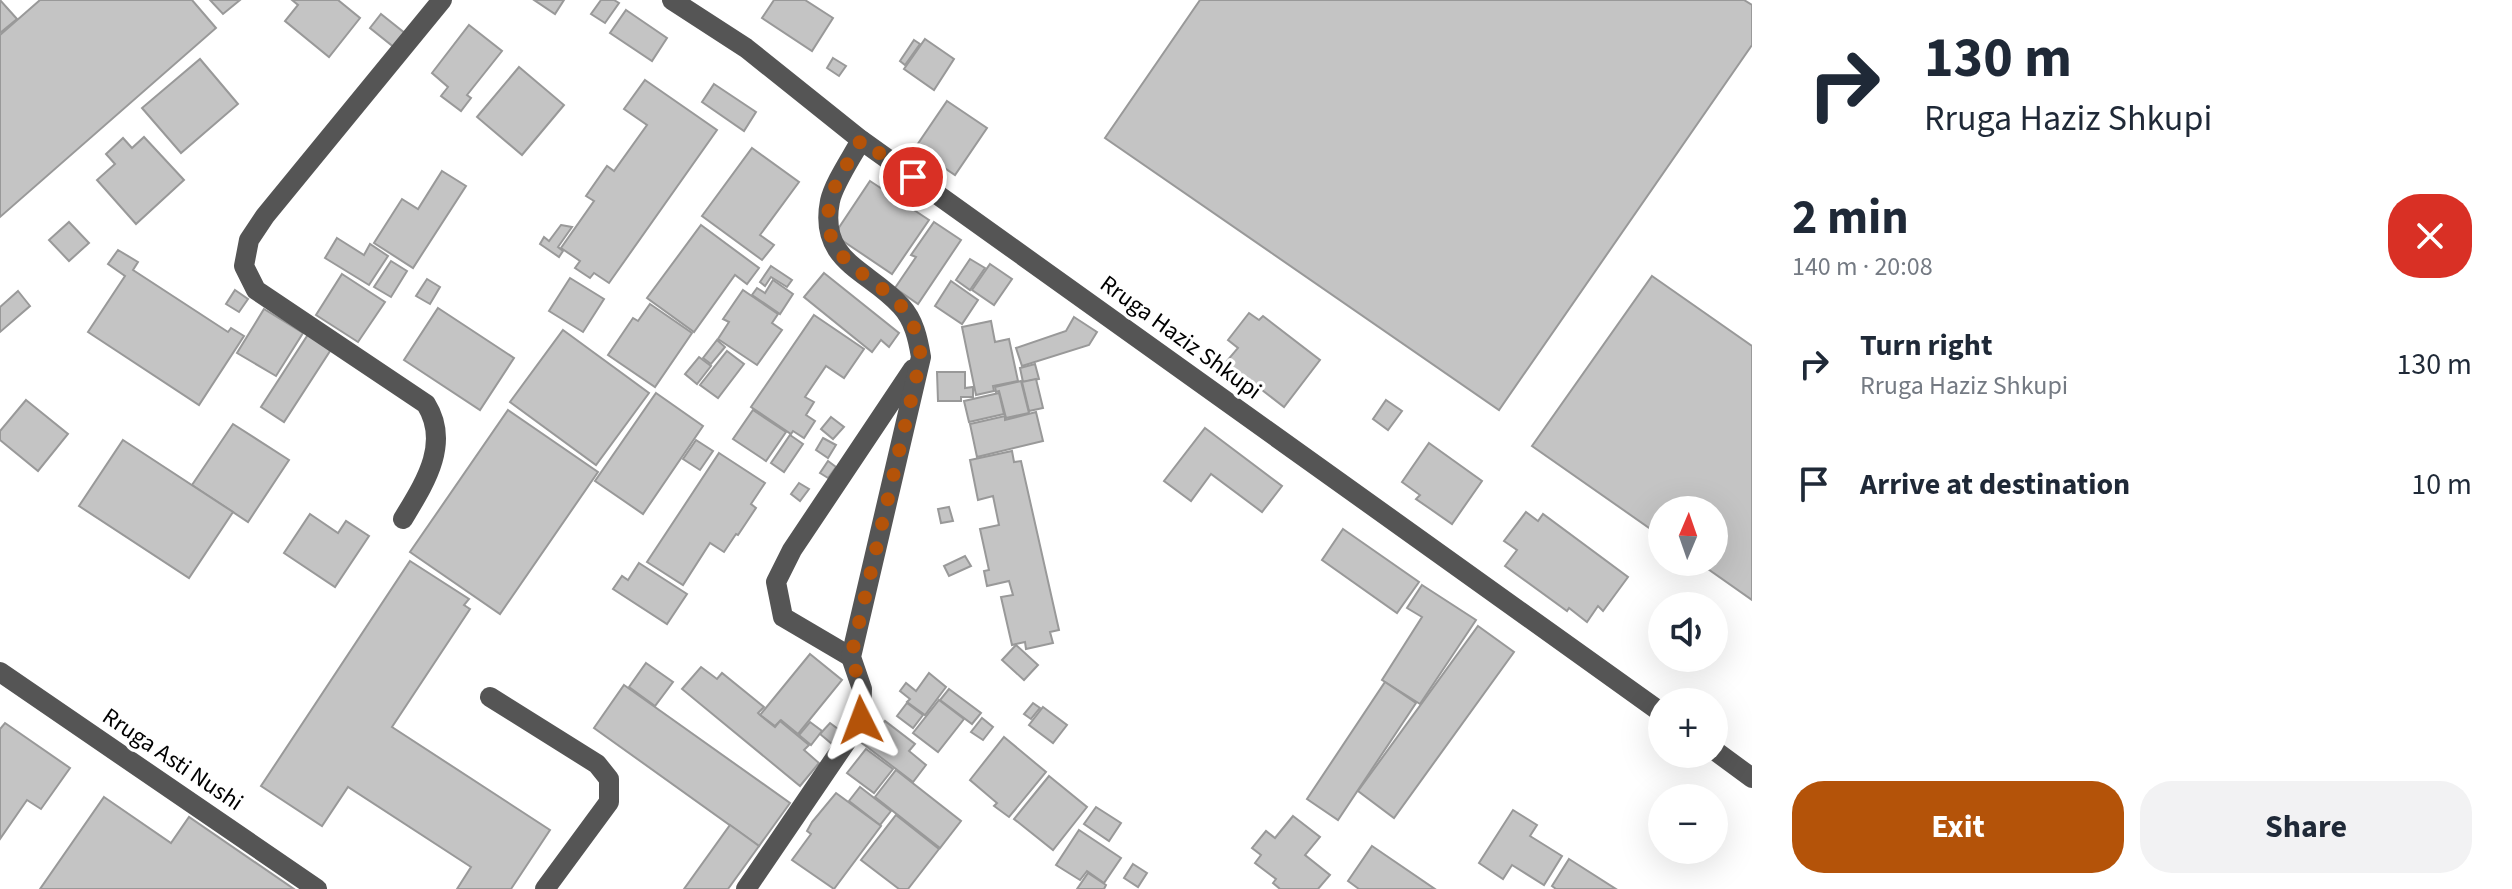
<!DOCTYPE html>
<meta charset="utf-8">
<style>
:root{--surface:#fff;--page:#f2f2f3;--text:#1f2937;--muted:#747a83;--accent:#b45309}
body{margin:0;font-family:"Source Sans 3",sans-serif;background:var(--page);color:var(--text);height:100vh;display:flex;flex-direction:column;font-size:30px;white-space:nowrap}
*{box-sizing:border-box;margin:0}
p{font-size:26px;color:var(--muted)}
.icon{flex:none;width:44px;height:44px;fill:none;stroke:currentColor;stroke-width:2;stroke-linecap:round;stroke-linejoin:round}
.map{position:relative;flex:1;overflow:hidden}
.side{display:flex;flex-direction:column;background:var(--surface);width:760px}
.side>*{flex:none}
.banner{background:#fff;color:var(--text);overflow:hidden}
.needle{width:52px;rotate:2deg}
.tools{position:absolute;left:1648px;top:496px;display:grid;gap:16px}
.tools a{display:grid;place-items:center;width:80px;height:80px;border-radius:50%;background:var(--surface);box-shadow:0 8px 32px #0002;font-size:40px}
.pin{position:absolute;display:grid;place-items:center;width:68px;height:68px;color:#fff;margin:-34px;border:4px solid #fff;border-radius:50%;box-shadow:0 2px 8px #0007}
.me{position:absolute;width:88px;margin:-44px;rotate:357deg;stroke-linejoin:round;filter:drop-shadow(0 0 6px #0008)}
.turn{display:flex;align-items:center;gap:28px;height:168px;padding:0 40px;font-size:36px}
.turn .icon{width:104px;height:104px;stroke-width:2.5}
.turn b{display:block;font-size:56px;line-height:68px}
.round{display:grid;place-items:center;flex:none;width:84px;height:84px;border-radius:32px;background:var(--page)}
.head{display:flex;align-items:center;justify-content:space-between;height:136px;padding:0 40px}
h1{font-size:48px;font-weight:700;line-height:60px}
.button{display:flex;gap:16px;margin-top:auto;padding:16px 40px}
.button a{flex:1;height:92px;border-radius:32px;background:var(--accent);color:#fff;font-size:32px;font-weight:700;line-height:92px;text-align:center}
.button a+a{background:var(--page);color:var(--text)}
ul{padding:0;list-style:none}
li{display:flex;align-items:center;gap:24px;height:120px;padding:0 40px}
li div{flex:1}
li b{display:block;font-size:30px}
li em{font-style:normal}
main{display:flex;flex:1;min-height:0}
.map>svg:first-child{display:block}
.building{fill:#c4c4c4;stroke:#999;stroke-width:2}
.lines{fill:none;stroke-linecap:round;stroke-linejoin:round}
.minor{stroke:#555;stroke-width:20}
.route{stroke:#b45309;stroke-width:14;stroke-dasharray:0 25.2}
.labels{text-anchor:middle;stroke-width:7;stroke-linejoin:round;paint-order:stroke}
.street-label{font-size:24px;fill:#000;stroke:#fff}
</style>
<main>
<div class="map">
<svg width="1752" height="889" viewBox="0 0 1752 889">
<rect width="100%" height="100%" fill="#fff"/>
<g class="building">
<path d="M0,0L17,19L0,33Z"/>
<path d="M40,0H192L216,28L0,217V35Z"/>
<path d="M210,0H240L223,14Z"/>
<path d="M292,0H338L360,18L329,57L285,21L298,5Z"/>
<path d="M534,0H564L555,14Z"/>
<path d="M601,0H614L619,3L605,23L591,14Z"/>
<path d="M774,0H805L833,18L812,51L762,18Z"/>
<path d="M1200,0H1744L1752,5V45L1499,410L1105,138Z"/>
<path d="M626,10L667,38L652,61L610,33Z"/>
<path d="M381,14L406,34L395,48L370,28Z"/>
<path d="M469,25L502,51L467,95L471,98L461,111L441,96L448,87L432,73Z"/>
<path d="M925,39L954,59L934,90L904,69Z"/>
<path d="M914,40L920,44L905,65L900,61Z"/>
<path d="M833,58L846,66L839,76L827,68Z"/>
<path d="M200,59L238,104L181,153L142,108Z"/>
<path d="M519,67L564,105L522,155L477,117Z"/>
<path d="M645,80L717,130L609,283L594,273L590,278L575,268L580,261L561,248L594,201L586,196L607,166L614,171L647,125L624,109Z"/>
<path d="M714,84L756,112L744,131L702,102Z"/>
<path d="M947,101L987,128L955,175L915,148Z"/>
<path d="M144,137L184,180L136,224L97,180L115,164L106,154L123,138L132,148Z"/>
<path d="M752,148L799,182L760,235L774,245L762,260L702,216Z"/>
<path d="M442,171L466,186L413,268L374,243L402,199L418,209Z"/>
<path d="M870,181L929,220L892,274L834,235Z"/>
<path d="M69,222L89,243L69,261L49,240Z"/>
<path d="M934,222L961,240L918,304L895,288L916,257L911,255Z"/>
<path d="M561,225L572,227L558,247L563,251L559,257L540,244L544,237L549,241Z"/>
<path d="M701,225L759,268L747,284L735,275L694,332L647,298Z"/>
<path d="M337,238L364,255L370,244L388,256L369,285L325,258Z"/>
<path d="M118,250L138,262L133,270L228,332L231,328L244,336L199,405L88,332L125,276L108,264Z"/>
<path d="M970,259L985,268L970,290L956,280Z"/>
<path d="M391,261L407,271L391,297L374,287Z"/>
<path d="M990,264L1012,279L994,305L972,290Z"/>
<path d="M771,266L792,280L787,287L771,277L765,286L760,282Z"/>
<path d="M824,273L899,333L889,347L881,340L872,352L804,297Z"/>
<path d="M342,274L385,302L358,342L316,315Z"/>
<path d="M1652,276L1752,346V600L1698,562H1714V510H1662V537L1532,446Z"/>
<path d="M570,278L604,299L583,332L549,311Z"/>
<path d="M427,279L440,287L430,304L416,296Z"/>
<path d="M773,280L793,294L780,314L752,295L757,288L765,293Z"/>
<path d="M951,281L978,300L962,324L935,306Z"/>
<path d="M235,290L248,299L239,312L226,304Z"/>
<path d="M743,290L778,314L772,323L782,330L757,365L718,339L729,322L723,319Z"/>
<path d="M18,291L30,306L0,332V307Z"/>
<path d="M650,304L692,333L655,387L608,355L633,318L638,321Z"/>
<path d="M438,308L514,358L480,410L404,360Z"/>
<path d="M264,309L303,333L276,376L237,353Z"/>
<path d="M1249,313L1259,320L1263,316L1320,360L1284,407L1226,362L1238,348L1228,340Z"/>
<path d="M814,315L864,349L844,378L826,366L805,397L814,402L806,415L815,421L804,438L793,431L791,434L751,407Z"/>
<path d="M1074,317L1097,332L1089,345L1022,366L1016,348L1066,331Z"/>
<path d="M991,321L995,342L1009,339L1018,381L993,386L994,391L976,395L962,327Z"/>
<path d="M563,330L649,393L596,465L510,402Z"/>
<path d="M309,333L332,348L284,422L261,407Z"/>
<path d="M717,340L725,347L711,364L703,358Z"/>
<path d="M727,351L744,364L718,398L700,385Z"/>
<path d="M699,357L711,366L697,384L685,374Z"/>
<path d="M1035,364L1039,379L1023,382L1020,368Z"/>
<path d="M937,372H965V388L973,387V397H961V401H938Z"/>
<path d="M1036,379L1043,408L1029,411L1022,382Z"/>
<path d="M1021,381L1029,413L1006,418L999,391L996,392L995,387Z"/>
<path d="M656,393L703,426L643,514L595,481Z"/>
<path d="M999,393L1004,414L969,422L964,401Z"/>
<path d="M26,400L68,434L38,471L0,440V431Z"/>
<path d="M1386,400L1402,411L1388,430L1373,419Z"/>
<path d="M508,410L598,472L500,614L410,552Z"/>
<path d="M753,410L786,432L766,461L733,439Z"/>
<path d="M1036,412L1043,441L977,457L970,424L1005,416V420Z"/>
<path d="M831,417L844,427L833,439L821,429Z"/>
<path d="M233,424L289,460L248,522L192,485Z"/>
<path d="M1205,428L1282,486L1262,512L1211,474L1191,501L1164,481Z"/>
<path d="M790,435L803,444L784,472L771,463Z"/>
<path d="M823,438L836,445L828,458L816,450Z"/>
<path d="M123,440L233,512L189,578L79,506Z"/>
<path d="M696,440L713,451L700,470L683,459Z"/>
<path d="M1429,443L1482,481L1452,524L1416,499L1420,495L1402,482Z"/>
<path d="M1012,451L1014,462L1021,461L1059,630L1050,632L1053,643L1026,649L1025,642L1012,645L1001,597L1013,595L1009,581L987,586L984,571L989,570L980,529L999,525L993,496L978,500L970,460Z"/>
<path d="M719,453L765,483L751,504L756,508L738,535L736,534L724,552L710,543L683,585L647,562Z"/>
<path d="M828,461L836,467L828,478L820,473Z"/>
<path d="M799,483L809,489L800,501L791,494Z"/>
<path d="M949,507L953,521L941,523L938,509Z"/>
<path d="M1526,512L1538,521L1543,514L1628,577L1603,611L1598,606L1587,622L1569,608L1567,611L1505,566L1517,550L1504,541Z"/>
<path d="M310,514L338,533L346,521L369,536L335,587L284,553Z"/>
<path d="M1343,529L1419,582L1397,613L1322,560Z"/>
<path d="M965,556L971,566L949,576L944,566Z"/>
<path d="M410,561L469,599L464,605L470,609L392,727L550,830L511,889H457L471,867L348,787L322,826L261,786Z"/>
<path d="M639,563L687,594L667,624L613,589L622,576L628,580Z"/>
<path d="M1422,585L1476,620L1420,704L1382,680L1422,617L1407,608Z"/>
<path d="M1478,626L1514,652L1394,818L1358,791Z"/>
<path d="M1016,645L1038,665L1024,680L1002,660Z"/>
<path d="M810,654L842,680L798,734L781,720L775,726L760,715Z"/>
<path d="M646,663L673,682L655,706L629,687Z"/>
<path d="M701,667L717,679L722,673L764,707L758,713L760,715L775,727L780,721L809,745L804,750L819,763L800,786L682,689Z"/>
<path d="M929,673L946,687L925,715L907,702L910,699L900,691L906,683L916,691Z"/>
<path d="M1385,682L1416,703L1338,820L1307,799Z"/>
<path d="M624,685L790,803L759,846L594,728Z"/>
<path d="M949,689L981,713L972,724L940,700Z"/>
<path d="M939,700L964,719L938,752L913,733Z"/>
<path d="M907,703L923,715L913,728L897,716Z"/>
<path d="M1033,703L1040,708L1031,719L1024,714Z"/>
<path d="M1043,707L1067,725L1053,743L1029,725Z"/>
<path d="M982,718L993,727L983,740L971,732Z"/>
<path d="M873,721L880,727L885,721L915,744L909,751L926,765L913,782L858,740Z"/>
<path d="M810,722L822,731L811,745L799,735Z"/>
<path d="M5,723L70,768L41,809L27,800L0,839V729Z"/>
<path d="M830,723L842,732L832,744L820,734Z"/>
<path d="M1004,737L1046,772L1009,817L994,806L997,803L970,780Z"/>
<path d="M866,749L893,769L874,793L847,773Z"/>
<path d="M896,770L961,821L940,848L875,797Z"/>
<path d="M1049,776L1087,807L1053,850L1014,819Z"/>
<path d="M860,787L891,811L880,825L849,801Z"/>
<path d="M836,793L881,826L834,889L792,860L811,834L807,831L812,822Z"/>
<path d="M104,797L171,843L189,817L294,889H40Z"/>
<path d="M1096,807L1121,823L1109,841L1084,824Z"/>
<path d="M1513,810L1537,825L1530,836L1562,856L1544,885L1512,865L1503,879L1479,863Z"/>
<path d="M896,815L939,849L908,889H899L861,860Z"/>
<path d="M1293,816L1320,837L1305,855L1330,875L1318,889H1280L1273,883L1276,879L1255,863L1261,855L1252,848L1266,831L1275,838Z"/>
<path d="M730,825L759,846L728,889H684Z"/>
<path d="M1079,830L1121,858L1104,883L1087,871L1080,880L1056,865Z"/>
<path d="M1372,846L1435,889H1359L1348,881Z"/>
<path d="M1569,859L1616,889H1556L1552,886Z"/>
<path d="M1133,864L1147,873L1138,887L1124,878Z"/>
<path d="M1088,873L1106,885L1104,889H1077Z"/>
</g>
<g class="lines">
<g class="minor">
<path d="M672,0L746,48L861,140L1662,713"/>
<path d="M403,519C424,484 451,444 426,404L256,290L244,266L249,240L265,216L442,0"/>
<path d="M851,657L783,617L776,582L792,550L913,369"/>
<path d="M0,672L317,889"/>
<path d="M490,697L597,764L609,779V802L545,889"/>
<path d="M1714,750L1752,778"/>
<path d="M746,889L861,720L862,689L851,657L921,357C918,339 914,320 901,306C869,270 818,262 830,201C834,183 852,157 861,140"/>
</g>
</g>
<g class="lines">
<path class="route" d="M861,720L862,689L851,657L921,357C918,339 914,320 901,306C869,270 818,262 830,201C834,183 852,157 861,140L913,177"/>
</g>
<g class="labels">
<g class="street-label">
<text transform="translate(1181 337) rotate(36)" y="8">Rruga Haziz Shkupi</text>
<text transform="translate(173 759) rotate(34)" y="8">Rruga Asti Nushi</text>
</g>
</g>
</svg>
<div class="tools">
<a><svg class="needle" viewBox="-14 -14 28 28"><path d="M0-13l5 13h-10z" fill="#e53935"/><path d="M0 13l5-13h-10z" fill="#747a83"/></svg></a>
<a><svg class="icon" aria-label="sound" viewBox="0 0 24 24"><path d="M4 9h4l5-4v14l-5-4H4zM17 9q2 3 0 6"/></svg></a>
<a>+</a>
<a>−</a>
</div>
<div class="pin" style="left:913px;top:177px;background:#d93025"><svg class="icon" aria-label="arrive" viewBox="0 0 24 24"><path d="M6 21V4h12l-3 4 3 4H6"/></svg></div>
<svg class="me" style="left:861px;top:720px" viewBox="-20 -20 40 40"><path d="M0-17L14 15 0 8-14 15z" fill="#b45309" stroke="#fff" stroke-width="4"/></svg>
</div>
<section class="side">
<div class="banner">
<div class="turn"><svg class="icon" aria-label="right" viewBox="0 0 24 24"><path d="M7 20v-9h11M14 6l5 5-5 5"/></svg><div><b>130 m</b>Rruga Haziz Shkupi</div></div>
</div>
<div class="head"><div><h1>2 min</h1><p>140 m · 20:08</p></div><a class="round" style="background:#d93025;color:#fff"><svg class="icon" aria-label="close" viewBox="0 0 24 24"><path d="M6 6l12 12M18 6L6 18"/></svg></a></div>
<ul>
<li><svg class="icon" aria-label="right" viewBox="0 0 24 24"><path d="M7 20v-9h11M14 6l5 5-5 5"/></svg><div><b>Turn right</b><p>Rruga Haziz Shkupi</p></div><em>130 m</em></li>
<li><svg class="icon" aria-label="arrive" viewBox="0 0 24 24"><path d="M6 21V4h12l-3 4 3 4H6"/></svg><div><b>Arrive at destination</b></div><em>10 m</em></li>
</ul>
<div class="button"><a>Exit</a><a>Share</a></div>
</section>
</main>
